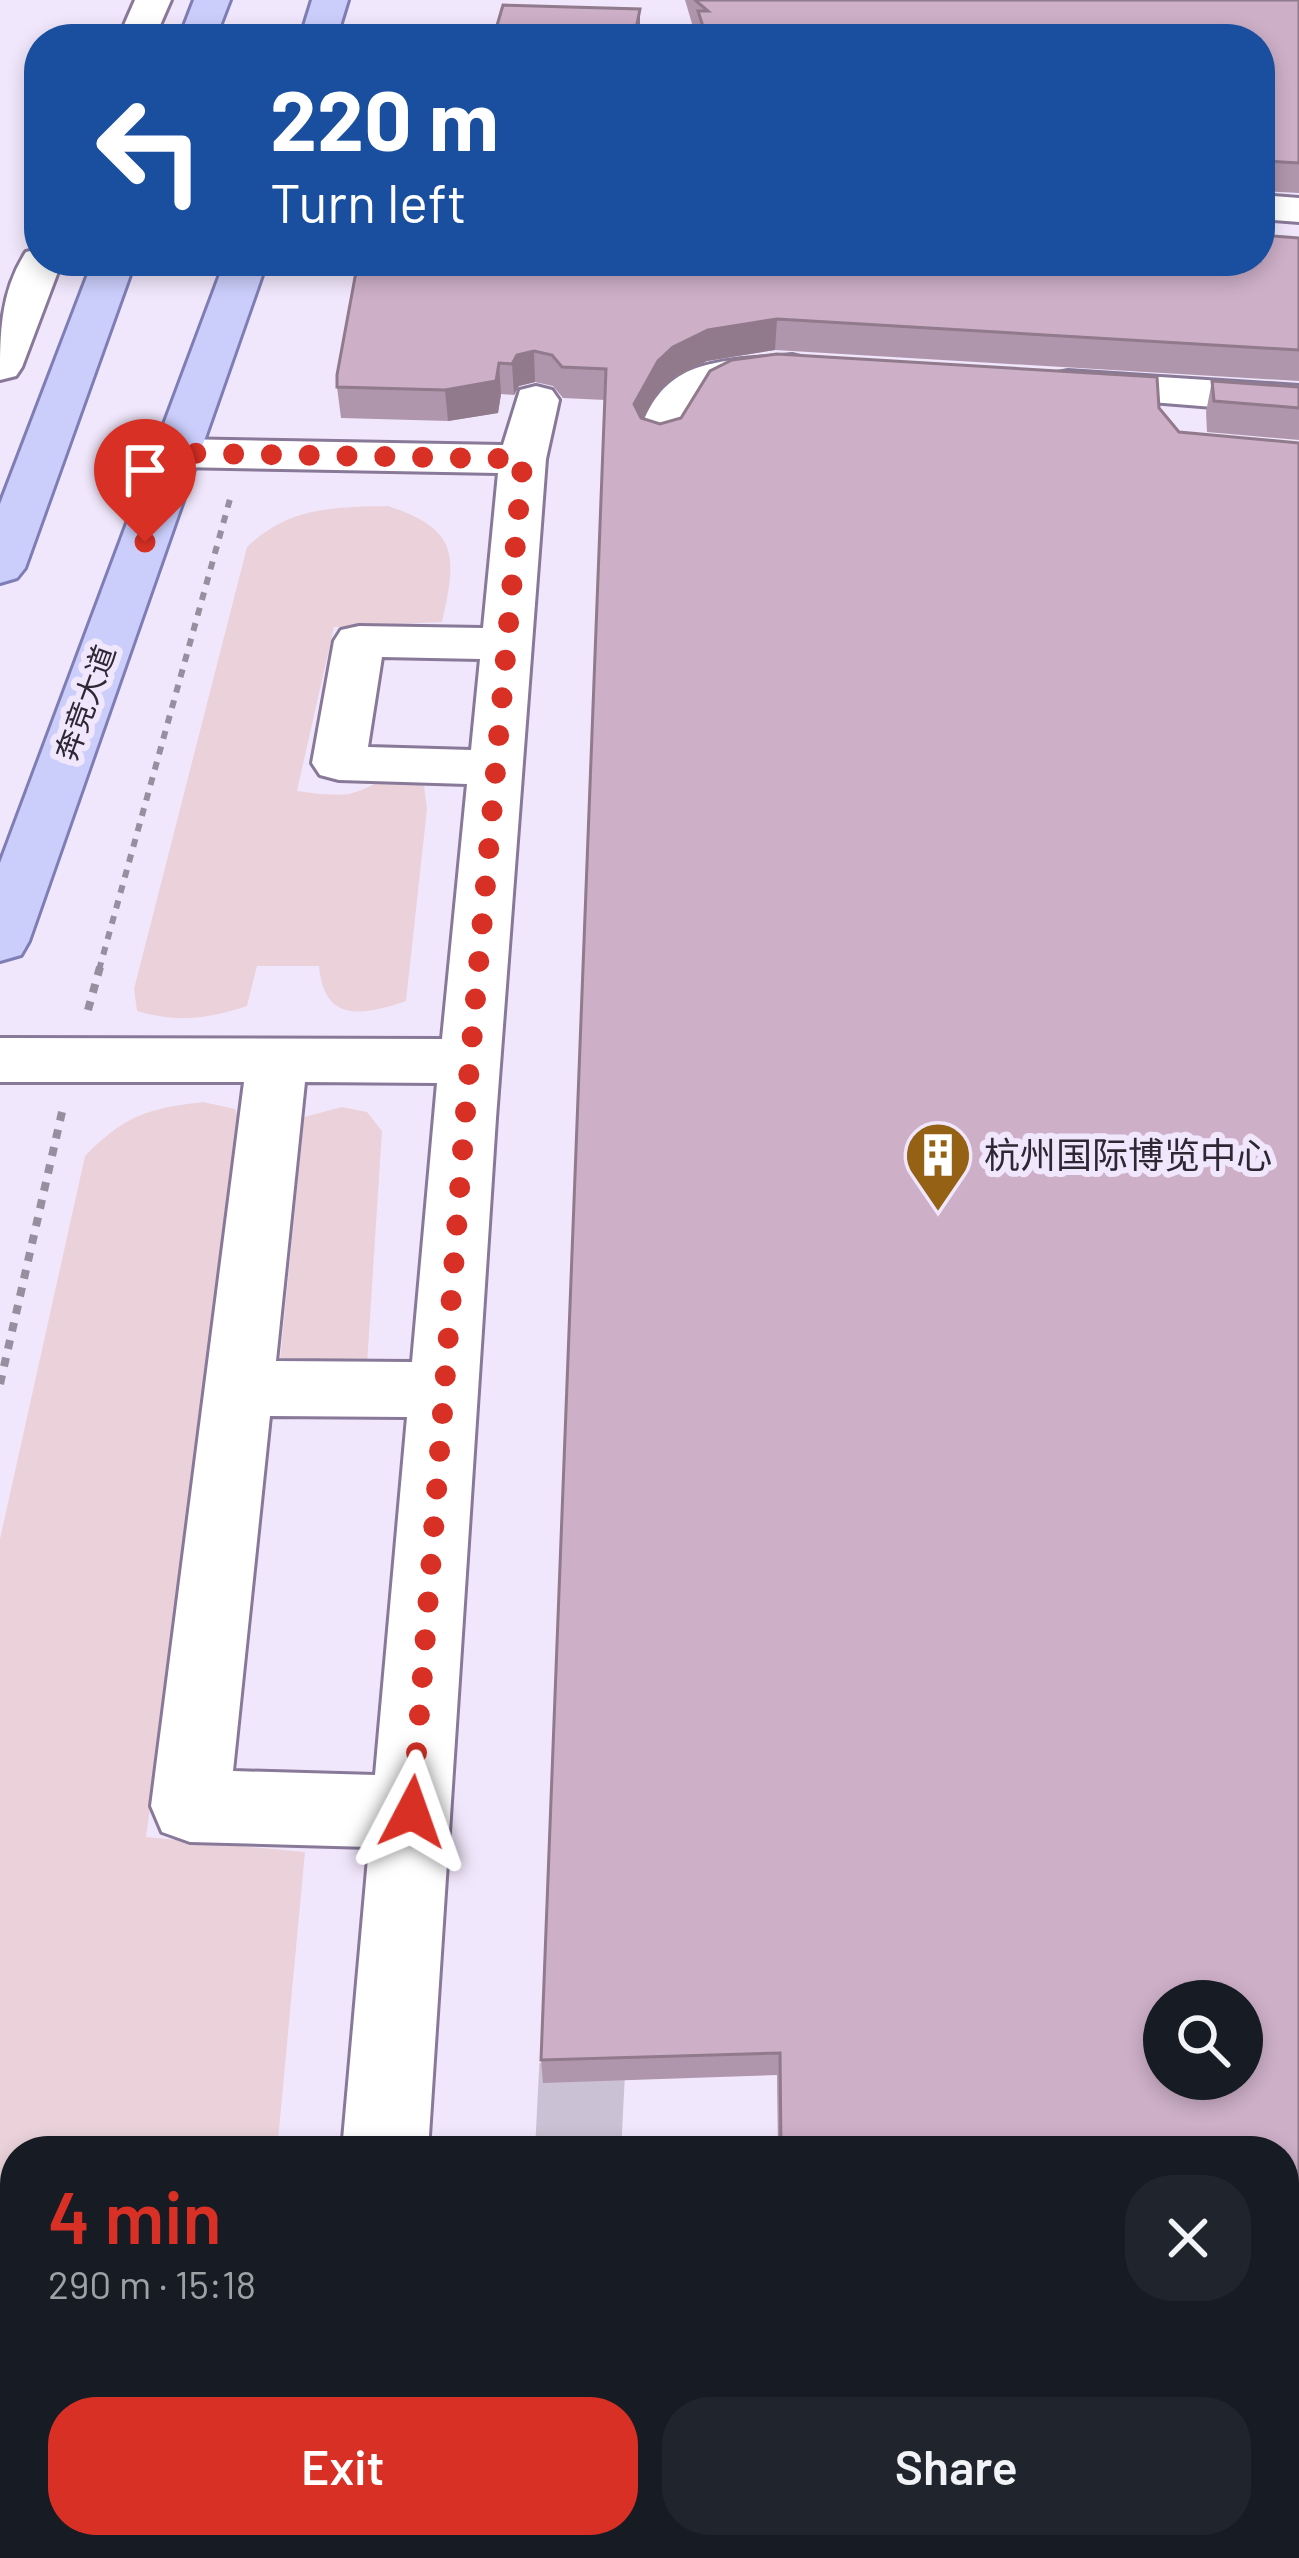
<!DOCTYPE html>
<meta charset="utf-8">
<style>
:root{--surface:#171b24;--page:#20242c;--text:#f1f3f6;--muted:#9ea1a6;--accent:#d93025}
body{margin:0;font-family:Barlow,"Noto Sans SC",sans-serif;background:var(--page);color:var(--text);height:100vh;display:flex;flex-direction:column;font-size:45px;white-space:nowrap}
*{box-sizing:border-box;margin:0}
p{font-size:39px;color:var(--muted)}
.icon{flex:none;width:66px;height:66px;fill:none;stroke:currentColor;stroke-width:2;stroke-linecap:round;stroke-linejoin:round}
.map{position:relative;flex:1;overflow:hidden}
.panel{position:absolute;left:0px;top:2136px;width:1299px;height:423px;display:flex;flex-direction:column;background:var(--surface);border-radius:48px 48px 0 0;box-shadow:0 6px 18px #0003}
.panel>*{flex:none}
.hud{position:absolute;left:24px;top:24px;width:1251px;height:252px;border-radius:48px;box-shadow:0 6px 18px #0003;background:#1a4fa0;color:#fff;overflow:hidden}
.tools{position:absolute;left:1143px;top:1980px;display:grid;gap:24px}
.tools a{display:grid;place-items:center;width:120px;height:120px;border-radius:50%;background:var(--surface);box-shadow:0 6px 18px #0003;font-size:60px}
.pin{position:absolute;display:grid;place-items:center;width:102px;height:102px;color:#fff;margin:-123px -51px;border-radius:50% 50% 50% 0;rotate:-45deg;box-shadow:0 0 12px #0007}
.pin .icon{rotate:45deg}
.me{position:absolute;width:132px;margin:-66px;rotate:4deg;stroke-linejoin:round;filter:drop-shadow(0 0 9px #0008)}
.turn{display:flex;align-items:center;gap:42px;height:252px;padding:0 48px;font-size:54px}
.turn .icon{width:156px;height:156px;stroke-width:2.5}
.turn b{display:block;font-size:84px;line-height:102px}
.round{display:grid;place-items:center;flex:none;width:126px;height:126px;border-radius:48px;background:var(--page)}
.headline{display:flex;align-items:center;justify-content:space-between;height:204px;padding:0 48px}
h1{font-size:72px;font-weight:600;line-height:90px;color:var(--accent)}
.button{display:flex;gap:24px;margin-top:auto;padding:24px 48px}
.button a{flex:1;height:138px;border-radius:48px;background:var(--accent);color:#fff;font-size:48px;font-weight:600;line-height:138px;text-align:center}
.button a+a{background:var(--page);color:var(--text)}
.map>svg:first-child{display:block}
.green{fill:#ebd2da}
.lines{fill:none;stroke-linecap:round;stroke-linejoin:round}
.minor-tunnel{stroke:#cac1d4;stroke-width:86;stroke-dasharray:86 42;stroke-linecap:butt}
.minor-casing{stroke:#887998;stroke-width:6}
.major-casing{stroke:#7e7eb4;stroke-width:6}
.path-far1{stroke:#978fa0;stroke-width:6;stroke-dasharray:8 8;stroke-linecap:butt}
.path{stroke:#978fa0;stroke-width:8;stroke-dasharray:9 9;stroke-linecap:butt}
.minor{fill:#fff;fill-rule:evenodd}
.major{fill:#cbcefb;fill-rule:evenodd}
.wall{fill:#b096ac}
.shaded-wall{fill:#907a8c}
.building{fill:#cdafc8;stroke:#907a8c;stroke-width:3;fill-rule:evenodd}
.route{stroke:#d93025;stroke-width:21;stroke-dasharray:0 37.8}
.labels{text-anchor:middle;stroke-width:12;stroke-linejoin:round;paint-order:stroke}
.far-street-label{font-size:30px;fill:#2e2835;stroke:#f1e7fc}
.poi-label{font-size:36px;fill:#2e2835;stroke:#f1e7fc;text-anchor:start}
</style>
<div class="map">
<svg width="1299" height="2558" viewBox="0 0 1299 2558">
<rect width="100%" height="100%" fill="#f1e7fc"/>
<g class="green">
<path d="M388,506C459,529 457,556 442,622L334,627L297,791C311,793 333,796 348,794C381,788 382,765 424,786L427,809L406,1001C362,1016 324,1023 319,966H257L247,1006C208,1019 177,1023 137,1011L134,989L247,547C289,507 333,507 388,506Z"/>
<path d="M203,1102L235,1109L244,1133L146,1837L305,1852L277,2151H15V2378L5,2388L0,2387V1539L85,1156C124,1116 148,1108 203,1102Z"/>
<path d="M342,1107L367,1112L382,1131L367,1365L280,1360L304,1117Z"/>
</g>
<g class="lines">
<path class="minor-tunnel" d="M578,2151L586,1993"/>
<g class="minor-casing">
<g id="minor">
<path d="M135,0H171L154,39H118Z"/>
<path d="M1260,195L1299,198V222L1260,219Z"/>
<path d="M39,249V261H62L22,367L16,376L0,380C0,334 0,292 26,252Z"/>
<path d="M792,355L808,359L814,368L808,377L722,388L691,411L677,447L661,451L645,447L638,437C662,355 720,362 792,355Z"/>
<path d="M1068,371L1299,386V414L1052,394L1046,384L1052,374Z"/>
<path d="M536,386L552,390L559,400L546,459L496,1118L428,2151H342L369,1847L190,1842L162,1832L151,1806L244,1082H0V1038L442,1039L467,784L339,780L320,775L312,763L334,641L341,630L359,626L483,628L498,473L177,467L161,463L154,453L161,443L177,439L503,445L520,390ZM382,657L480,659L471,750L368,747ZM305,1082L437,1083L412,1362L276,1361ZM270,1416L407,1417L375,1775L233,1771Z"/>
<path d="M1284,2303L1299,2304V2396L1284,2395Z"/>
</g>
</g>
<g class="major-casing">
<g id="major">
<path d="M194,0H230L215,39H179Z"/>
<path d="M312,0H348L336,39H300Z"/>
<path d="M93,261H135L25,568L17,578L0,583V504Z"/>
<path d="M225,261H267L29,941L21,955L0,961V863Z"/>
</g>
</g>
<path class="path-far1" d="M99,970L230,499"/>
<g class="path">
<path d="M88,1010L100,967"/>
<path d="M0,1384L62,1112"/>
</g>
<use href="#minor" class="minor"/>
<use href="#major" class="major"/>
</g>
<g class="wall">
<path d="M685,0H1299V193L1260,191V39H697V31L693,27Z"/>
<path d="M1299,238V381L775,350L707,361L673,378L658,392L643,419L660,424L1159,408L1179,432L1299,443V2300H1294V2305L1284,2318V2151H778L777,2075L543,2083L541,2060L605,400L563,398L553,386L535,382L519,386L514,395L501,394L498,413L448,421L341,418L337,387L633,264Z"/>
<path d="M1212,381L1299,387V440L1207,432L1206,412Z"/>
</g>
<g class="shaded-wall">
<path d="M640,9V38L634,39Z"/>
<path d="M777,319L775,350L707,361L673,378L658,392L634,435V404L658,361L673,347L708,330Z"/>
<path d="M534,351L535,382L519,386L514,395L512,364L517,355Z"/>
<path d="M499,363L501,394L498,413L448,421L445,390Z"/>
</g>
<g class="building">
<path d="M695,0H1299V163L1267,161L1260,173V39H707L698,11H708Z"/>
<path d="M503,5L640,9L634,39H493Z"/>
<path d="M1260,235L1299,238V350L777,319L708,330L673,347L658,361L634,404L641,418L660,424L681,418L710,371L732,360L777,354L1157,377L1159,408L1179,432L1299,443V2280L1294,2284V2305H1284V2151H781L780,2053L541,2060L606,369L562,367L552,355L534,351L517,355L512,364L499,363L496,381L445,390L337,387V375L358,261H623L633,264L641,261H1260ZM1164,2001H1242V2079H1164Z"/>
<path d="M1212,381L1299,387V408L1214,401Z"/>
</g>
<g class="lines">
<path class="route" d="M145,542L177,453L523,459L465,1118L412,1812"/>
</g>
<defs>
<g id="building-pin" transform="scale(3.45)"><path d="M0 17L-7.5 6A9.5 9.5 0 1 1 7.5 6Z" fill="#956215" stroke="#f1e7fc"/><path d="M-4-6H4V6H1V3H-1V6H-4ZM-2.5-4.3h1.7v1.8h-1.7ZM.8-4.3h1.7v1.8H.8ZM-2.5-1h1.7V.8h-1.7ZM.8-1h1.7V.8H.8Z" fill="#fff"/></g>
</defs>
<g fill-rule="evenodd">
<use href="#building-pin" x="938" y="1155"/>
</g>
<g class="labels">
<g class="far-street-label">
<text transform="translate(86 703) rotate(-70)" y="10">奔竞大道</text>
</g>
<g class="poi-label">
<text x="984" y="1168">杭州国际博览中心</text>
</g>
</g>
</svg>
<div class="tools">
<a><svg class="icon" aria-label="search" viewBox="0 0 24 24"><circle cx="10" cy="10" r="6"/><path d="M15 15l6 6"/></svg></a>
</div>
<div class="pin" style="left:145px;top:542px;background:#d93025"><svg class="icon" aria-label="arrive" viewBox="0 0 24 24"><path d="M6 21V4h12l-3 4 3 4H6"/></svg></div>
<svg class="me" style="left:412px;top:1812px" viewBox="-20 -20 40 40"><path d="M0-17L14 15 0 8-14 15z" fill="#d93025" stroke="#fff" stroke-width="4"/></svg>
<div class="hud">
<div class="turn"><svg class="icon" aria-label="left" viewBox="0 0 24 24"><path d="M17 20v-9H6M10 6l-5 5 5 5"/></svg><div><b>220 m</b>Turn left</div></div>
</div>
<section class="panel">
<div class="headline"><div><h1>4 min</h1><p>290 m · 15:18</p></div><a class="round"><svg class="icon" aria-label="close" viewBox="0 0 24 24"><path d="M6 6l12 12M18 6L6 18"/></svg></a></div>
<div class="button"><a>Exit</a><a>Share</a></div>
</section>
</div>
